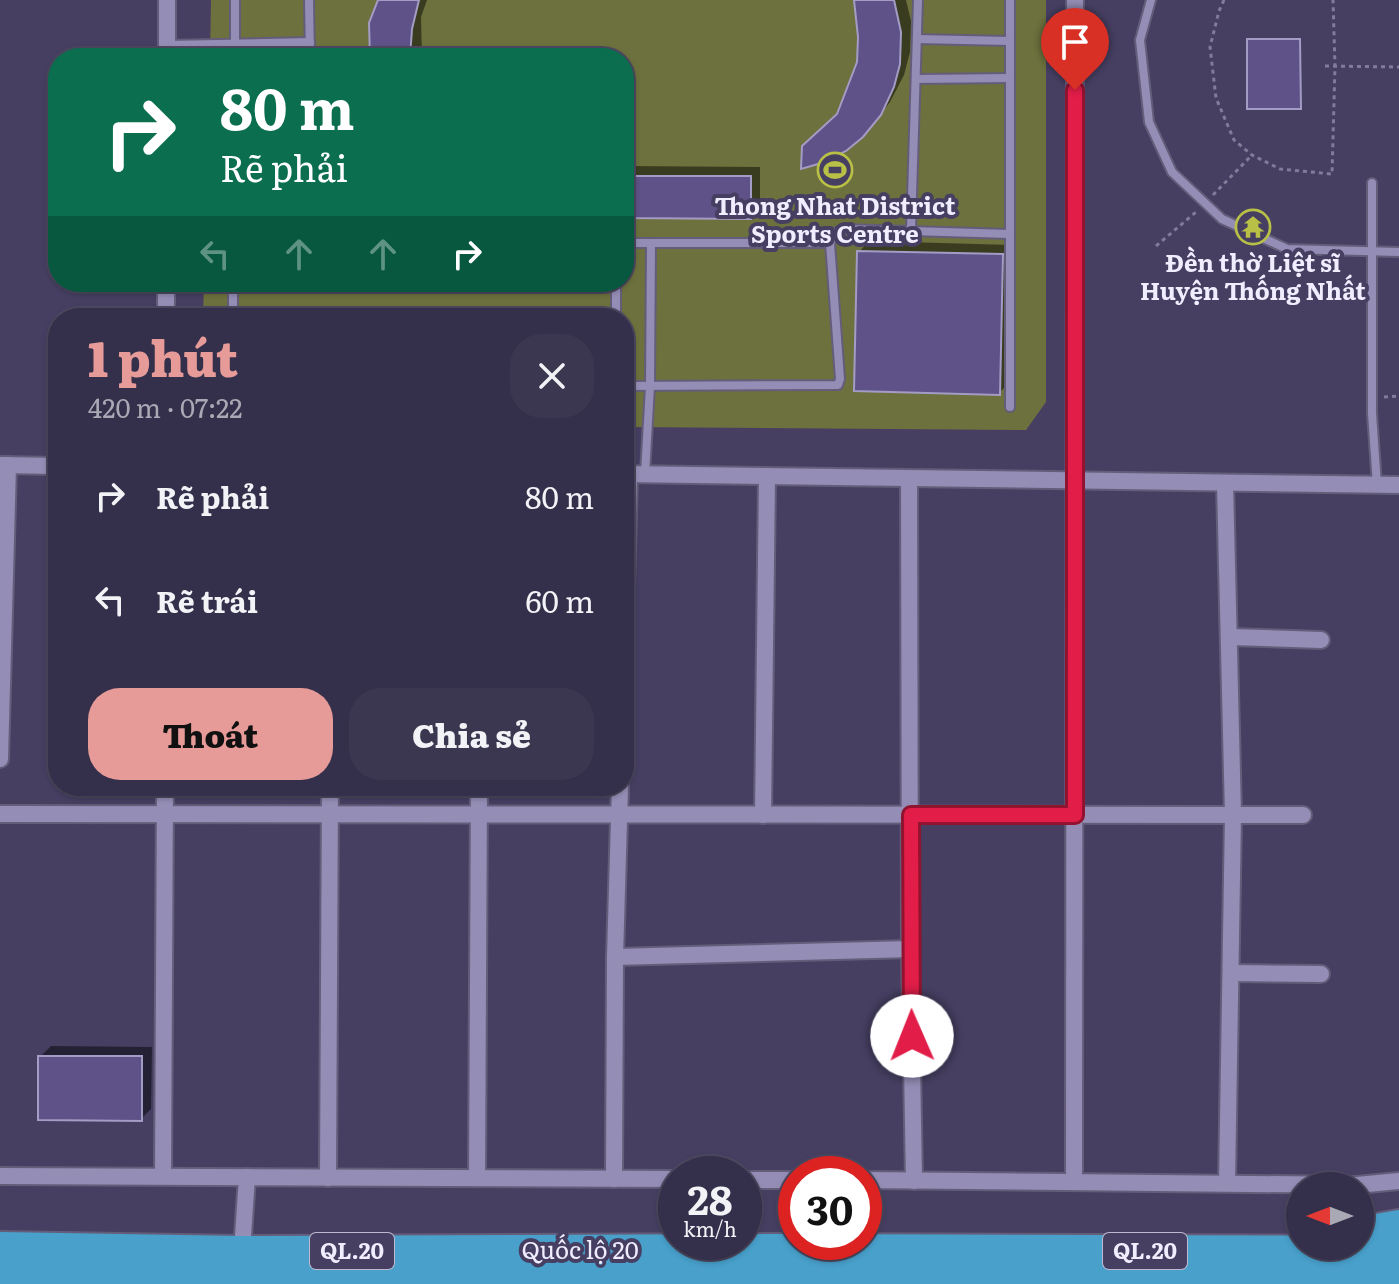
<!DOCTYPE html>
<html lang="vi">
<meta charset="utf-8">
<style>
:root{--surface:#342f4a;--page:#3c3751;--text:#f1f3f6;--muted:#a9a9b5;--line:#4e4a62;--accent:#e69b98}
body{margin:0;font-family:Literata,serif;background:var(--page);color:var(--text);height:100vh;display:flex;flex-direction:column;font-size:30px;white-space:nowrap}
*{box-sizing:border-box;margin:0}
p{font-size:26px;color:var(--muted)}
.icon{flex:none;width:44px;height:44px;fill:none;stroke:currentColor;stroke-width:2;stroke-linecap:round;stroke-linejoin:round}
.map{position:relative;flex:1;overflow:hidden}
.side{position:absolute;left:48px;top:308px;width:586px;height:488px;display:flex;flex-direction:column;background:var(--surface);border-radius:32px;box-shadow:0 2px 6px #0004,0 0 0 2px var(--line)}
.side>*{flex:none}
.guide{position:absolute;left:48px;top:48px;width:586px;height:244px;border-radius:32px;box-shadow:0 2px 6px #0004,0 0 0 2px var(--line);background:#0b6e4f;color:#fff;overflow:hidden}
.needle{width:52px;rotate:270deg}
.tools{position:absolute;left:1286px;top:1172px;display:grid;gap:16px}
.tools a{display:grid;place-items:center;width:88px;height:88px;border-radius:50%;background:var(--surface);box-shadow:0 2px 6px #0004,0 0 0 2px var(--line);font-size:40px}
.speed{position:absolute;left:658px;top:1156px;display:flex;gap:16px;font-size:40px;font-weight:700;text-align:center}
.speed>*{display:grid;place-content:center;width:104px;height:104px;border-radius:50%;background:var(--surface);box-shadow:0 2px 6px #0004,0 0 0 2px var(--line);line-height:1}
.speed small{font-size:20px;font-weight:400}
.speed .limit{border:12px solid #d22;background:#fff;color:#111}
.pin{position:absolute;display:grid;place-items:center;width:68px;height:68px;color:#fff;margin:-82px -34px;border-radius:50% 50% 50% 0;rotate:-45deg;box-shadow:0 0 8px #0007}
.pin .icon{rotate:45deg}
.me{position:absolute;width:88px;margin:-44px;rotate:359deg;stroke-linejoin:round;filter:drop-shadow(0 0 6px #0008)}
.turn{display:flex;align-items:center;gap:28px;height:168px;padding:0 40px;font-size:36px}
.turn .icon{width:104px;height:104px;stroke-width:2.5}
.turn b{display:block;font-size:56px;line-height:68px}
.lanes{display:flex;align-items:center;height:76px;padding:0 40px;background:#0003;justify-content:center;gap:40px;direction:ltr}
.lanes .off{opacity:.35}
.round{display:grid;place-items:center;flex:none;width:84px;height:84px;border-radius:32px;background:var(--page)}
.head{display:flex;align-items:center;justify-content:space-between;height:136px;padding:0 40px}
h1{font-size:48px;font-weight:800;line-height:60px;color:var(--accent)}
.button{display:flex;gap:16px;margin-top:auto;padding:16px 40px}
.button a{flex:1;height:92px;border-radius:32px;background:var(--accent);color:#111;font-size:32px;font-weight:800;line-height:92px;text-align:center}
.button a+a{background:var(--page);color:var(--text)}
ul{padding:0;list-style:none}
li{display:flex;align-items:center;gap:24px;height:104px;padding:0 40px}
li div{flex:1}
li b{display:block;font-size:30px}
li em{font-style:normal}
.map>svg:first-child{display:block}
.green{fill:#6d713d}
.shadow{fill:#0007}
.building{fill:#5e5288;stroke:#a39cc4;stroke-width:2}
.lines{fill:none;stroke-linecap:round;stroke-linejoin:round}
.lane-casing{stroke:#645d7a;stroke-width:12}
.street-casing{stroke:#645d7a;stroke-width:20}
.highway-casing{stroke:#645d7a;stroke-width:34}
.path{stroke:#817c99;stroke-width:3;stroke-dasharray:4 4;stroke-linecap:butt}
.lane{stroke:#948db5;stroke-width:8}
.street{stroke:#948db5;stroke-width:16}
.highway{stroke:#48a0cb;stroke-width:30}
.route-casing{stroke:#92132f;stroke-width:20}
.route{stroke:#e11d48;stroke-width:14}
.labels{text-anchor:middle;stroke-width:8;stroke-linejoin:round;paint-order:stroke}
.shield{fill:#463f62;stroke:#bdb9d0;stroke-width:2}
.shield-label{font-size:22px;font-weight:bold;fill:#f0edff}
.poi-label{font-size:24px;font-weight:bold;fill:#f0edff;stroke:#463f62}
.street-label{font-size:24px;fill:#f0edff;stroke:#463f62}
</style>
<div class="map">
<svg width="1399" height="1284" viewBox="0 0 1399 1284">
<rect width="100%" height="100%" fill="#463f62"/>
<path class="green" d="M211,0H1046V402L1026,430L624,427V318H203L204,282H624V58H210Z"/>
<g class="shadow">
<path d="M380,0H427L421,17L422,58H372Z"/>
<path d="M855,0H906L911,21L910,52L904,75L890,102L873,124L839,114L859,63L860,37Z"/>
<path d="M1251,38H1301L1300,107L1249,39Z"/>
<path d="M624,166L760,167V206L750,217L624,216Z"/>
<path d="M869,241L1012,245L1009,383L999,393L859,252Z"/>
<path d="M51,1046L152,1047L151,1109L141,1119L40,1057Z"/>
</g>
<g class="building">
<path d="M378,0H419L412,29L410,58H370L369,23Z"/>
<path d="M854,0H894L901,32L900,64L894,87L881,115L863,137L846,151L825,162L801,169L802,146L837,114L857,62L858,37Z"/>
<path d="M1247,39H1300L1301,109H1247Z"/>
<path d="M624,176H751V219L624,218Z"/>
<path d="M857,251L1003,254L1000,395L854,391Z"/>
<path d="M38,1056H142V1121L38,1120Z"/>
</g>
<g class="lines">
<g class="lane-casing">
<g id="lane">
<path d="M309,0L310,58"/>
<path d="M1010,0V407"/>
<path d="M1151,0L1140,40L1149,122L1172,172L1222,219L1287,249L1399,252"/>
<path d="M917,39L1010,41"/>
<path d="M167,45L310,42"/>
<path d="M235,58V0"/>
<path d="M916,79L1010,78"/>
<path d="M1372,183V413L1377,485"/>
<path d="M911,229L918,0"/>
<path d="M624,243H830"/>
<path d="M616,282V318"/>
<path d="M233,318V282"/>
<path d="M624,386L838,385L840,379L830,243L835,233L844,229L1010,234"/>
<path d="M645,474L650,386L651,243"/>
</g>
</g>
<g class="street-casing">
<g id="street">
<path d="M167,58V0"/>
<path d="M166,318V282"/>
<path d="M0,465L58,466"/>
<path d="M624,474L1399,485"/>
<path d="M909,478L910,949L914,1181"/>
<path d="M1225,483L1233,815L1227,1183"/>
<path d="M1231,637L1321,640"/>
<path d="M624,658L629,478"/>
<path d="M0,759L8,465"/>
<path d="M0,814L1303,815"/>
<path d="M763,815L767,476"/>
<path d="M615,957L910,949"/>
<path d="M1231,973L1321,974"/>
<path d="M0,1176L676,1179"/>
<path d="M163,1176L165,786"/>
<path d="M328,1178L330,786"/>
<path d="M477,1178L479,786"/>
<path d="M614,1179L615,957L620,786"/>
<path d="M744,1180H796"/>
<path d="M864,1180L1357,1185L1399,1181"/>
<path d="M1074,1182L1075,0"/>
<path d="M790,1249L796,1193"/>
<path d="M242,1251L247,1177"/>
</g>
</g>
<g class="highway-casing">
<g id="highway">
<path d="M1360,1232L1399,1225"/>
<path d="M0,1247L242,1251L790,1249L1399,1251"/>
<path d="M0,1273L703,1279L1281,1275L1399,1278"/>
</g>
</g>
<g class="path">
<path d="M1224,0L1219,11L1210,47L1216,98L1234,140L1252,155L1280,169L1332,174L1335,66L1333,0"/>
<path d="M1325,66L1399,67"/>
<path d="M1213,195L1252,155"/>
<path d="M1156,246L1196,212"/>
<path d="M1384,397L1399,396"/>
</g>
<use href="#lane" class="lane"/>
<use href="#street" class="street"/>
<use href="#highway" class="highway"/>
</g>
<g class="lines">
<g class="route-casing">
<path id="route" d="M912,1036L911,815H1075V90"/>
</g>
<use href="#route" class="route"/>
</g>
<defs>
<g id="stadium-ring" transform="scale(1.8)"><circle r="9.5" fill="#463f62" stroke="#b9c046" stroke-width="1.5"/><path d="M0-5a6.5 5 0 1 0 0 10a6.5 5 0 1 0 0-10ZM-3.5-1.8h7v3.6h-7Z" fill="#b9c046"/></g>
<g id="temple-ring" transform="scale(1.8)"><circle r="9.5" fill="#463f62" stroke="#b9c046" stroke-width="1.5"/><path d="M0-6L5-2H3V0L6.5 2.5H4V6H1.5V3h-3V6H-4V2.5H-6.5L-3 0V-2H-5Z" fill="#b9c046"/></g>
</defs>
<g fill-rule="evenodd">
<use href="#stadium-ring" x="835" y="170"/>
<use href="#temple-ring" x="1253" y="227"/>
</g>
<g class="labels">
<g class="shield">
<rect x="310" y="1233" width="84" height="36" rx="6"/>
<rect x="1103" y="1233" width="84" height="36" rx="6"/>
</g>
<g class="shield-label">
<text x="352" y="1259">QL.20</text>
<text x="1145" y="1259">QL.20</text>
</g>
<g class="poi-label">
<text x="835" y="215">Thong Nhat District<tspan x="835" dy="28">Sports Centre</tspan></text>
<text x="1253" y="272">Đền thờ Liệt sĩ<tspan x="1253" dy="28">Huyện Thống Nhất</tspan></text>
</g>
<g class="street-label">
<text x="580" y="1259">Quốc lộ 20</text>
</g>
</g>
</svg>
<div class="tools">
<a><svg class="needle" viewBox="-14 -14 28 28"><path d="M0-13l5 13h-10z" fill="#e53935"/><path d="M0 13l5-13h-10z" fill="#a9a9b5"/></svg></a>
</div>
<div class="speed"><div>28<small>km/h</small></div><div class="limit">30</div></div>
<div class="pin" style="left:1075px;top:90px;background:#d93025"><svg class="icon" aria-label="arrive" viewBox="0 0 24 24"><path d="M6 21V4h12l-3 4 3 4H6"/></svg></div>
<svg class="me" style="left:912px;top:1036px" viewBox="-20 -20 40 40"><circle r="19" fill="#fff"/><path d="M0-13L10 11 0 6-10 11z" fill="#e11d48"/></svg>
<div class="guide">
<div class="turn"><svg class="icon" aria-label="right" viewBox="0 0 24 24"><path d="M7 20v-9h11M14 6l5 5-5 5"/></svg><div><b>80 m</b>Rẽ phải</div></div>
<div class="lanes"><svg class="icon off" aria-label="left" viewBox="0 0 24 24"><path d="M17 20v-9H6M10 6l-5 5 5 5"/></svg><svg class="icon off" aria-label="ahead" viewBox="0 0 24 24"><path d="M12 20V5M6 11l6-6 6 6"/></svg><svg class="icon off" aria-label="ahead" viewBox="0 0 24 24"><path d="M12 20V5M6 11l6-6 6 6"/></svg><svg class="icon" aria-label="right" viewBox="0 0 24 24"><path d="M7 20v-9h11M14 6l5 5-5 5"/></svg></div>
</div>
<section class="side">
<div class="head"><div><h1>1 phút</h1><p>420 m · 07:22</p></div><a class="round"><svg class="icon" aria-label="close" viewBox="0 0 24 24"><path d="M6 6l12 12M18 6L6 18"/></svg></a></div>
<ul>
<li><svg class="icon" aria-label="right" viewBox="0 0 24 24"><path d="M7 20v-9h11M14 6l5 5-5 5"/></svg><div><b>Rẽ phải</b></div><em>80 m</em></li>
<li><svg class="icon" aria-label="left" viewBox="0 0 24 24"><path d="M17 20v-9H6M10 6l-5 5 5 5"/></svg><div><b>Rẽ trái</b></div><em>60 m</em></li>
</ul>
<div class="button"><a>Thoát</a><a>Chia sẻ</a></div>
</section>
</div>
